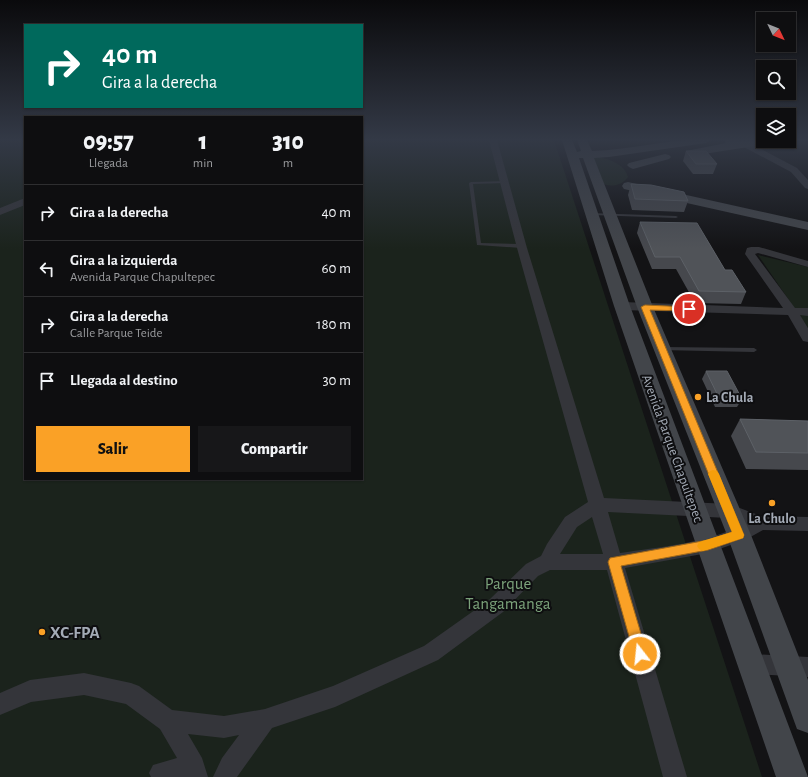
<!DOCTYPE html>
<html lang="es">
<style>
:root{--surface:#0e0e10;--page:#171719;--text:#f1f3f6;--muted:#9b9c9f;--line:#2e2e30;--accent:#faa126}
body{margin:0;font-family:"Alegreya Sans",sans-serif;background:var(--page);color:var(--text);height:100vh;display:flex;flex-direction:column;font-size:15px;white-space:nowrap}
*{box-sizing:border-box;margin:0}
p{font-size:13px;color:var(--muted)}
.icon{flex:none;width:22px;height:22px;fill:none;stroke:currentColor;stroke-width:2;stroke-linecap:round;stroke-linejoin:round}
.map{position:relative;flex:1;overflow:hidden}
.drawer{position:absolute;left:24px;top:116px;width:339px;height:364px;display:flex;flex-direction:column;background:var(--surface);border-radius:0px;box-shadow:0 1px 3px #0004,0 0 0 1px var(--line)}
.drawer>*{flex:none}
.hud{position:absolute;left:24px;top:24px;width:339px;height:84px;border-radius:0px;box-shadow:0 1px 3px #0004,0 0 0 1px var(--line);background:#00695c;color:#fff;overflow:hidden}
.needle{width:26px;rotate:133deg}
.buttons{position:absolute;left:756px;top:12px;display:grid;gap:8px}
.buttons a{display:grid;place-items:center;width:40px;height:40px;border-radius:0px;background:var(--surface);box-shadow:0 1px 3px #0004,0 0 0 1px var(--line);font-size:20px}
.pin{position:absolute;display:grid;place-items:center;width:34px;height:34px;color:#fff;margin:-17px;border:2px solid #fff;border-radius:50%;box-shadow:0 1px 4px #0007}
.me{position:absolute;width:44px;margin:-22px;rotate:344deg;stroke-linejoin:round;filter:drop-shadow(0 0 3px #0008)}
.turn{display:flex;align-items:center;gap:14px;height:84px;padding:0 12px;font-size:18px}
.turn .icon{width:52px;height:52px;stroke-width:2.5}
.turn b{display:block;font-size:28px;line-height:34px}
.eta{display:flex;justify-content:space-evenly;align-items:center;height:68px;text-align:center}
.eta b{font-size:24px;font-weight:800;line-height:28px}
.button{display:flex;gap:8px;margin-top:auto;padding:8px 12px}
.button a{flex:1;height:46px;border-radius:0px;background:var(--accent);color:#111;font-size:16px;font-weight:800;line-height:46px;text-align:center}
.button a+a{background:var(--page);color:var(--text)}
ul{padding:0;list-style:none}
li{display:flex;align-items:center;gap:12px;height:56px;padding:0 12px;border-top:1px solid var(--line)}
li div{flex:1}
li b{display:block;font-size:15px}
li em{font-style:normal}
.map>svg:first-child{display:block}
.green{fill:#1b231c}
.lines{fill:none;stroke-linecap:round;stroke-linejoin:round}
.lane{fill:#34353a;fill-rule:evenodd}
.street{fill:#34353a;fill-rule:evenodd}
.secondary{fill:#42454a;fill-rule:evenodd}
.wall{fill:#46484d}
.building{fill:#505358;stroke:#5d6167}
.route{fill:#faa126;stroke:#a26919}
.slow{fill:#f59e0b}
.poi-dot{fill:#faa126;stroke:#0e0e10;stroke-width:1.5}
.labels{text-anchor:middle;stroke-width:4;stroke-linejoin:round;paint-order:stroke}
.poi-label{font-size:14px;font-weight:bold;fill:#a4abb6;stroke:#0e0e10;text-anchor:start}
.street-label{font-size:14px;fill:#a4abb6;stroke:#0e0e10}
.near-park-label{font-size:17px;fill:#7ba27a;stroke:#0e0e10}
.near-poi-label{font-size:17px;font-weight:bold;fill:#a4abb6;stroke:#0e0e10;text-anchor:start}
</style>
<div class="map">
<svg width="808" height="777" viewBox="0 0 808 777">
<rect width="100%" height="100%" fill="#131315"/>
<g class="green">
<path d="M0,140H25V479H362V140H554L762,777H0Z"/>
<path d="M599,157C611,160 624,164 628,177C623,184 613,188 604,184L593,158Z"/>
<path d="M758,255L808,267V328Z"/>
</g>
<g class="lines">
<g class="lane">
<path d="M507,181V183H505L473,184L481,243L521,244L524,246L521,248L477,245L469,183L471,182Z"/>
<path d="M590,213L676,216L678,217L676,218L592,215H590Z"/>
<path d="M662,347L754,348L757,350L754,352L660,350L659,349Z"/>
</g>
<g class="street">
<path d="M489,140H497L527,248L604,498L729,504L761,516L808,517V531L763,530L745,540L708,553L625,568L687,777H663L607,570H550L538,576L503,612L438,660L335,707L272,728L237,777H213L222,758L239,735L224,738L188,734L202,758L208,777H151L149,773L153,765L177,758L160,729L126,704L84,695L31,702L0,715V693L30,680L84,673L131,683L139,686L172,710L224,716L265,709L333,686L424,646L489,600L526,564L541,556L547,544L565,517L588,502L517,248ZM608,512L728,518L744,524C708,543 660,547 620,553ZM592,517L603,554H560L577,527Z"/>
<path d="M742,142H748L797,168L808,180V189L805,188L791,172L742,146Z"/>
<path d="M25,198V205L0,215V208Z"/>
<path d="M751,247H759L808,261V267L758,253L755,254L795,308H808V316L800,315L808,328V342L803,341L788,315L622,310L618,309L616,306L618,303L622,302L783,308L745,254L747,248Z"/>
<path d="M751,654L808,657V677L751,674L744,671L741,664L744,657Z"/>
</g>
<g class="secondary">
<path d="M562,140H572L577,152L581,151L577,140H587L592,151C632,150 671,138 711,140L706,143L609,157L594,158L653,307L751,535L808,680V733L797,729L793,718L727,535L637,307L583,158H579L630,306L808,777H776L614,306Z"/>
<path d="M724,140L772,141L767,144L691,156L687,155L685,153L687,151L691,150L726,143Z"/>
<path d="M665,154L669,155L671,157L669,159L633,169L629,167L627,165L629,163Z"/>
<path d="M628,182L808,222V230L624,189L622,186L624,183Z"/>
</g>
</g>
<g class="wall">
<path d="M686,151L717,164L713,174H693L683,161Z"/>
<path d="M631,184L688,201L684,212L632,210L628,195Z"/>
<path d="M640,222L725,270L746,292L741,304L695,303L676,269H652L637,233Z"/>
<path d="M706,371L742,399L737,407H715L702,379Z"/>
<path d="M740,419L808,421V470L746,469L731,436Z"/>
</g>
<g class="building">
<path d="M686,151H706L717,164H696Z"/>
<path d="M631,184L651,185L684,192L688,201L635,199Z"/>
<path d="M640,222L697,223L725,270H732L746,292L699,291L680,257H655Z"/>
<path d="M706,371H727L742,399L719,398Z"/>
<path d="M740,419L808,421V453L756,452Z"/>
</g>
<linearGradient id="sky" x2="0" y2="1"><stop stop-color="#0a0a0c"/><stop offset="0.56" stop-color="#333946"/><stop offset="1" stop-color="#333946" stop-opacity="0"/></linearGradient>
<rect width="808" height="249" fill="url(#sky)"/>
<path class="route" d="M645,305L689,307L693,309L689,311L650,310L744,535L743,538L708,550L621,566L647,654L645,659L640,660L636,659L634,654L608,562L610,558L708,540L732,532L641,307Z"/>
<path class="slow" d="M713,470L717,471L719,474L744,535L743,538L703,551L699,549L697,546L699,542L732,532L708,474L710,471Z"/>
<g class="poi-dot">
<circle cx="698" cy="397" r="4"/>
<circle cx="772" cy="503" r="4"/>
<circle cx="42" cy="632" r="4"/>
</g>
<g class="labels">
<g class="poi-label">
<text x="706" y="402">La Chula</text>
<text x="772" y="523" text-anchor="middle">La Chulo</text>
</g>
<g class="street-label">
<text transform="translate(673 448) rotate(70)" y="5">Avenida Parque Chapultepec</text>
</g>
<g class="near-park-label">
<text x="508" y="589">Parque<tspan x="508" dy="20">Tangamanga</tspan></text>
</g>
<g class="near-poi-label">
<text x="50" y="638">XC-FPA</text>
</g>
</g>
</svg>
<div class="buttons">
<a><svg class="needle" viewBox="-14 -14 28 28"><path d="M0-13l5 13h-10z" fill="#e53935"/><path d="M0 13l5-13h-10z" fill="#9b9c9f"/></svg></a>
<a><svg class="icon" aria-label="search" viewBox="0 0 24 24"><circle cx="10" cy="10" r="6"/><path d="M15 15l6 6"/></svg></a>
<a><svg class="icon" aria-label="layers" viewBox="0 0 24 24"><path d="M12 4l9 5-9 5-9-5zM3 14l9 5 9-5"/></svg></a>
</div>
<div class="pin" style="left:689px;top:309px;background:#d93025"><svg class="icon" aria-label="arrive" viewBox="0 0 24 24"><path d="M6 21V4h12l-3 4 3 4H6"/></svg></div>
<svg class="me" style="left:640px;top:654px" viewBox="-20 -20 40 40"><circle r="17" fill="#faa126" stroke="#fff" stroke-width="3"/><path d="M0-11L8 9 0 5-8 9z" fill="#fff"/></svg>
<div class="hud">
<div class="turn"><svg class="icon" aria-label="right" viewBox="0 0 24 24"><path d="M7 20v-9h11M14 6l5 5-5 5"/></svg><div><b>40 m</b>Gira a la derecha</div></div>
</div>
<section class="drawer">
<div class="eta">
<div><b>09:57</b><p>Llegada</p></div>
<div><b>1</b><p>min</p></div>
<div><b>310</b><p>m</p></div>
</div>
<ul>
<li><svg class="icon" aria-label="right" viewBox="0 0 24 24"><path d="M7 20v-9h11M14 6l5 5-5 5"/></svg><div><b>Gira a la derecha</b></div><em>40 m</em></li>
<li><svg class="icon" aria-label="left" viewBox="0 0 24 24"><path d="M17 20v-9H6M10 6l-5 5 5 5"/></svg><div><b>Gira a la izquierda</b><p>Avenida Parque Chapultepec</p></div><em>60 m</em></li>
<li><svg class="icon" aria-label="right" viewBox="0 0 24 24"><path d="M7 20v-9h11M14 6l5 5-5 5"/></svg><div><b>Gira a la derecha</b><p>Calle Parque Teide</p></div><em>180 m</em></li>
<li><svg class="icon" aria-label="arrive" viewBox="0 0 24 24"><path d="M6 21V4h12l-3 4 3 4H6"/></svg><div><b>Llegada al destino</b></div><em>30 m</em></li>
</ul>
<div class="button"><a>Salir</a><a>Compartir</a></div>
</section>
</div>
